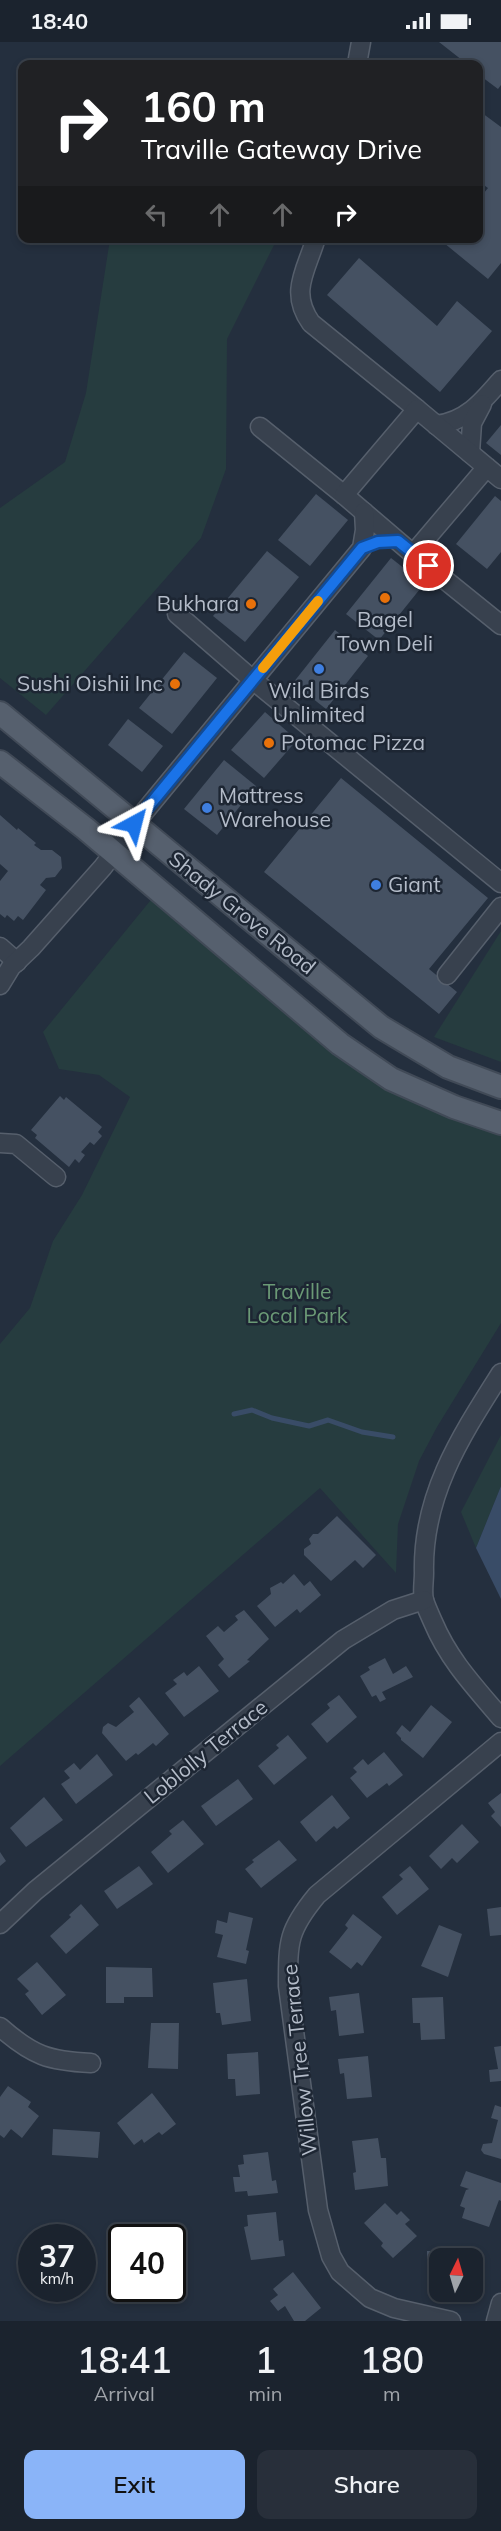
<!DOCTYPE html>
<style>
:root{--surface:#1b232e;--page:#282f3a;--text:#f1f3f6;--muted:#a0a4aa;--line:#39404a;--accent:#8ab4f8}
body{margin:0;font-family:Mulish,sans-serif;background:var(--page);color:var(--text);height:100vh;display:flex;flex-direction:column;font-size:22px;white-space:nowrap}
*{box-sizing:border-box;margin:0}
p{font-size:20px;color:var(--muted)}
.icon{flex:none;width:33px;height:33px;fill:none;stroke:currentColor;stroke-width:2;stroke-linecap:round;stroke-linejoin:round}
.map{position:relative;height:2279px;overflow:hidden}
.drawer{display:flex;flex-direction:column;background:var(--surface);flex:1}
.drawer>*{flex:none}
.hud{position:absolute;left:18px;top:18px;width:465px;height:183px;border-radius:12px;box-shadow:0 3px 9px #0003,0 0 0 2px var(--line);background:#202124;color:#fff;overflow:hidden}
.needle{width:39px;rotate:5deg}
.fabs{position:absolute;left:429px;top:2206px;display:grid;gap:12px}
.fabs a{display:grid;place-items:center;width:54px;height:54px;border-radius:12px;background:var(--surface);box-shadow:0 3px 9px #0003,0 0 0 2px var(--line);font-size:30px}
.speed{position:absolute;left:18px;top:2182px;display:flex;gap:12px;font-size:30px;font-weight:700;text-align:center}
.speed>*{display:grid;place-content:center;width:78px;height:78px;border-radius:50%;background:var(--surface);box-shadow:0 3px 9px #0003,0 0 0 2px var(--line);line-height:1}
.speed small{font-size:15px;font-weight:400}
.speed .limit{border:3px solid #111;border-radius:9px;background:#fff;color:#111}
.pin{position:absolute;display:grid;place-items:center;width:51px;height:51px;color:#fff;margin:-26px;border:3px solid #fff;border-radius:50%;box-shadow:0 2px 6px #0007}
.me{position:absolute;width:66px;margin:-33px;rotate:38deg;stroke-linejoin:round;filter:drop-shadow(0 0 4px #0008)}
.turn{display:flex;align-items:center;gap:21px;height:126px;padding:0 24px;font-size:27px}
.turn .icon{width:78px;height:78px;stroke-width:2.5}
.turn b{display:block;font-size:42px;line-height:51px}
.lanes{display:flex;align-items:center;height:57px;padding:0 24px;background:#0003;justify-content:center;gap:30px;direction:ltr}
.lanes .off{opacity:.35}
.eta{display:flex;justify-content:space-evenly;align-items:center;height:102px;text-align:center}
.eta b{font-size:36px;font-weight:600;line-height:42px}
.primary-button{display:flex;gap:12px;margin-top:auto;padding:12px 24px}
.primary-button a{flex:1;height:69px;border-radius:12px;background:var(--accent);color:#111;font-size:24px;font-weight:600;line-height:69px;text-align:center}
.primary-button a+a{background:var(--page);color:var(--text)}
.status{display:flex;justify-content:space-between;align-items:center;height:42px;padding:0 30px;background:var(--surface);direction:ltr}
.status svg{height:16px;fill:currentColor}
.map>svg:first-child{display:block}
.green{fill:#263c3f}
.water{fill:#394c67}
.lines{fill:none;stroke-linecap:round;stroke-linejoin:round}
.stream{stroke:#394c67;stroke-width:5}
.building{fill:#455162}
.minor-casing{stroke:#565f6c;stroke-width:21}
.major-casing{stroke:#414a57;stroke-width:26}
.minor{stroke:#38414e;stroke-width:18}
.major{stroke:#56606e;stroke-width:22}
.route-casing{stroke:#114b97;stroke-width:15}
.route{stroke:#1a73e8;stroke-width:10}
.slow{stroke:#f59e0b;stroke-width:10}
.food-dot{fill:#e8710a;stroke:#1d2633;stroke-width:2}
.shop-dot{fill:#3f7fe0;stroke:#1d2633;stroke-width:2}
.labels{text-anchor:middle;stroke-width:5;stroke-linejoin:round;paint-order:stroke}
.poi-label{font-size:21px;fill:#b4bcc9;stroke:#1d2633;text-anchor:start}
.street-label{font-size:21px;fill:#b4bcc9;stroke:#1d2633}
.park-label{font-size:21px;fill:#6b9a76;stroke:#1d2633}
</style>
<div class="status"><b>18:40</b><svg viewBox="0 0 49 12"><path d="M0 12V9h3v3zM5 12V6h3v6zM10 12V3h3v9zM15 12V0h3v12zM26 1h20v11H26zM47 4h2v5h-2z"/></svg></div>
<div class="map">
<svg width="501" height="2279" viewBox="0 0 501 2279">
<rect width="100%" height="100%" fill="#242f3e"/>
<g class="green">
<path d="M110,197H277L227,297L226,427L201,496L46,673L0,636V466L65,420L86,351Z"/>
<path d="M159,848L340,1002L501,1081V1281L437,1385L419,1419L398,1482L396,1531L320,1446L0,1724V1302L30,1266L53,1199L82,1153L130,1055L99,1033L59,1027L43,990Z"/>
<path d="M501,889V1020L434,995Z"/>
<path d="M501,1393V1444L476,1506L461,1470Z"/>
</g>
<path class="water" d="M501,1444V1557L476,1506Z"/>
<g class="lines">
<path class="stream" d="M234,1372L252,1368L272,1376L309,1384L328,1378L362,1390L393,1395"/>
</g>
<g class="building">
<path d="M439,0H501V43L498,47L478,32V22H467Z"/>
<path d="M478,68L501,85V221L488,237L444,201L447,196H478V158L488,146L478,139Z"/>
<path d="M359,216L437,284L457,259L492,289L440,350L327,253Z"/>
<path d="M501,383V413L486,401Z"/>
<path d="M316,452L348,478L310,524L278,498Z"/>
<path d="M495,454L501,459V510L487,527L456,502Z"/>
<path d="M267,509L299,535L245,600L213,574Z"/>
<path d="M391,516L424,542L379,598L346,572Z"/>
<path d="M335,588L368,614L326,667L293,641Z"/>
<path d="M184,610L217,636L172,692L139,666Z"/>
<path d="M265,670L297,698L264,736L231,708Z"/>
<path d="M128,677L163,704L142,730L108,703Z"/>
<path d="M224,718L256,744L217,793L184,767Z"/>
<path d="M341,736L488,856L429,927L457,950L439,972L264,830Z"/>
<path d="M0,773L17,788L18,786L36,801L34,803L41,808H52L61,815L62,826L55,835L46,836L40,843L46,848L23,878L18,874L14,879L7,873L5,876L0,872V839L8,829L0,822Z"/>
<path d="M60,1054L64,1058L66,1055L102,1085L98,1090L102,1094L94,1103L90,1100L81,1110L85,1113L79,1121L75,1117L69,1125L35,1096L37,1093L31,1088Z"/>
<path d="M337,1474L376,1513L363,1526L355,1518L331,1539L304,1513V1507L311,1502L309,1497L313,1492H318Z"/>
<path d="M294,1532L304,1544L310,1539L321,1553L300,1571L297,1567L275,1585L257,1564L271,1552L270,1546L281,1540L283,1542Z"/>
<path d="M244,1568L269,1597L247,1618L250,1619L229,1636L218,1623L224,1617L206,1594L218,1584L224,1590L238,1578L235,1574Z"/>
<path d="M385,1616L393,1632L406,1624L413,1635L382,1650L386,1657L380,1660L376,1653L372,1655L360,1634L370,1628L368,1625Z"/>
<path d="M199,1624L219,1649L184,1675L165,1651L177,1642L173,1638L184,1630L187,1634Z"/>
<path d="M339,1653L357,1675L327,1701L311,1682L330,1666L327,1662Z"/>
<path d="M139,1655L169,1692L156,1704L153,1701L138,1713L136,1711L126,1719L102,1691L103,1685L108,1681L116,1685L134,1670L129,1664Z"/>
<path d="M431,1663L452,1680L423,1716L401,1698V1696L396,1691L402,1683L410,1690Z"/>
<path d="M288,1693L307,1716L274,1743L258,1724L279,1706L276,1703Z"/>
<path d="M384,1710L403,1733L389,1744L387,1741L367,1756L350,1736L357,1730L353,1726L363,1717L368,1723Z"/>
<path d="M97,1712L113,1733L76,1762L61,1742L70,1736L64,1729L74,1721L80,1728Z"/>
<path d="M238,1737L253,1757L216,1784L201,1764Z"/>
<path d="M501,1751V1785L491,1774L495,1770L488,1761Z"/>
<path d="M332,1753L350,1776L337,1787L334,1784L316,1800L300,1780Z"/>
<path d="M44,1755L63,1778L26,1805L10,1786Z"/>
<path d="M183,1778L204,1802L168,1831L151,1810L172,1792L169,1789Z"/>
<path d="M462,1782L479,1800L457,1821L452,1816L441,1827L429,1814Z"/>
<path d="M279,1798L297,1818L261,1846L245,1827L254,1820L252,1818Z"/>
<path d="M0,1810L6,1819L0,1824Z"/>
<path d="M139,1824L153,1842L117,1867L104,1849Z"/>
<path d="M410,1824L429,1847L397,1873L382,1855L403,1837L399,1833Z"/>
<path d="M81,1862L99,1883L66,1912L50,1894L71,1875L69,1873Z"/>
<path d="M501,1865V1893L490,1894L487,1867Z"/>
<path d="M229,1870L253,1876L246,1908L249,1909L246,1922L217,1915L223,1893L215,1891L217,1878L227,1881Z"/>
<path d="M353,1872L382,1895L362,1924L357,1920L351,1927L329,1910L348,1886L345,1883Z"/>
<path d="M439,1883L462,1892L448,1935L421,1924Z"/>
<path d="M37,1920L66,1953L42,1973L25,1952L29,1949L17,1937Z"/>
<path d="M106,1925L152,1926L153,1955H124V1961H106Z"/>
<path d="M247,1937L251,1979L222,1983L220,1971H216L213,1941Z"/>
<path d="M359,1951L364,1991L339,1994L336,1968L331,1969L329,1955Z"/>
<path d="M443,1955L445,1997L421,1998L420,1981H413L412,1956Z"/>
<path d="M151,1981H179L178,2027L148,2026Z"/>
<path d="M501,2004V2039L490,2040L489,2028L498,2027L494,2005Z"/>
<path d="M258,2010L260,2052L236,2054L235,2037H228L227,2012Z"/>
<path d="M368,2014L372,2055L347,2057L344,2031L340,2032L338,2017Z"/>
<path d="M8,2044L31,2060L28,2065L39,2074L22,2096L11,2087L4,2096L0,2093V2055Z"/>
<path d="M152,2051L176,2082L162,2093L159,2090L144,2101L142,2097L134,2103L117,2081Z"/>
<path d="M495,2063L501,2065V2117L484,2112L481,2108L483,2102L492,2101L498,2078L491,2076Z"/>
<path d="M53,2087L100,2090L98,2116L52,2113Z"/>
<path d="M378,2096L381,2116H386L388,2144L355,2148L353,2131L356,2130L352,2099Z"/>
<path d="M268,2110L272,2139L276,2138L278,2151L248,2154L247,2149L235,2150L233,2135H240L238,2123L244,2122L243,2113Z"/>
<path d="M466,2129L501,2141V2159L499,2158L489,2185L462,2176L465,2166L460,2164L466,2148L469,2147L460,2144Z"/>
<path d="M385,2161L397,2173L401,2169L410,2178L405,2182L417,2194L393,2216L381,2204L383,2201L364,2181Z"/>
<path d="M276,2170L279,2199L283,2198L285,2214L251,2218L244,2185L248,2184L247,2173Z"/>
<path d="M444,2204L471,2206V2217H440V2233H427V2209H444Z"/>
<path d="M293,2230L321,2266L305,2279H294L285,2264L278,2269L270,2259L278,2253L273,2247Z"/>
</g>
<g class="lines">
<g class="minor-casing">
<g id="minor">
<path d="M357,22L361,0"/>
<path d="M316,196C306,229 289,250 311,281L417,367"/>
<path d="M436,383C466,380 483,359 501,338"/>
<path d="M260,385L344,453"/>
<path d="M470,411L472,381L482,362"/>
<path d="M487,425L413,512L344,453L417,367L501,437"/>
<path d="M413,512L501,583"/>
<path d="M177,572L253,638L501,841"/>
<path d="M0,905L17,920"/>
<path d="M447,933L501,865"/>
<path d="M0,943L11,925L31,906L103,825L145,769L362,506L365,488L364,470"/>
<path d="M0,1101L16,1102L56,1135"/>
<path d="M501,1331C461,1394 422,1453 424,1531C424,1540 422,1550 424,1558C426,1565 430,1573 433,1580C449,1618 474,1644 501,1676"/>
<path d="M0,1882L35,1849L343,1598L393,1568L424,1558"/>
<path d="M0,1985C33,2014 49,2019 91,2021"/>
<path d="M451,2279L394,2266L370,2256L340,2230L331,2214L318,2168L288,1944C288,1899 288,1888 317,1853L501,1700"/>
<path d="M496,2279L501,2261"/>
</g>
</g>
<g class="major-casing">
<g id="major">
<path d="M0,671L381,985L448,1025L501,1045"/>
<path d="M0,720L86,787L340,1002L391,1037L454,1065L501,1081"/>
</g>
</g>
<use href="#minor" class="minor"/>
<use href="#major" class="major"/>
</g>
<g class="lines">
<g class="route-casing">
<path id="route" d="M134,782L362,506L378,500L398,499L429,524"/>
</g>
<use href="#route" class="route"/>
<path class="slow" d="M263,626L318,559"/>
</g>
<g class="food-dot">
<circle cx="385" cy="556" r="6"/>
<circle cx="251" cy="562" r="6"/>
<circle cx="175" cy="642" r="6"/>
<circle cx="269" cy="701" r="6"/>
</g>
<g class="shop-dot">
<circle cx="319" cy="627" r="6"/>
<circle cx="207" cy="766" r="6"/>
<circle cx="376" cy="843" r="6"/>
</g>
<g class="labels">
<g class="poi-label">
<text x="239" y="569" text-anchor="end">Bukhara</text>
<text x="385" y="585" text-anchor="middle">Bagel<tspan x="385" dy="24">Town Deli</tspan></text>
<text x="163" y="649" text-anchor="end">Sushi Oishii Inc</text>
<text x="319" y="656" text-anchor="middle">Wild Birds<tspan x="319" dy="24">Unlimited</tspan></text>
<text x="281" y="708">Potomac Pizza</text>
<text x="219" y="761">Mattress<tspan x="219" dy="24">Warehouse</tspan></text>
<text x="388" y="850">Giant</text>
</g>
<g class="street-label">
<text transform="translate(242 871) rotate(39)" y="7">Shady Grove Road</text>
<text transform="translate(206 1710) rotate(-39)" y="7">Loblolly Terrace</text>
<text transform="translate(300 2018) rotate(-96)" y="7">Willow Tree Terrace</text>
</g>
<g class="park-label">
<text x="297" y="1257">Traville<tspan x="297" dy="24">Local Park</tspan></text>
</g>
</g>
</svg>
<div class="fabs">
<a><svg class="needle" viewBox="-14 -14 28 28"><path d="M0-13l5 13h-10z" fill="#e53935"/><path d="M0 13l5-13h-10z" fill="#a0a4aa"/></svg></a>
</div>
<div class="speed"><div>37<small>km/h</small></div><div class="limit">40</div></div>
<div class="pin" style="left:429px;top:524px;background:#d93025"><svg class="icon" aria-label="arrive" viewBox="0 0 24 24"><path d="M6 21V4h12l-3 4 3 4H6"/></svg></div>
<svg class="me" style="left:134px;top:782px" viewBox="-20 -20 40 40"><path d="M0-17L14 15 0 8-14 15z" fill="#1a73e8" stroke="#fff" stroke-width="4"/></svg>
<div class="hud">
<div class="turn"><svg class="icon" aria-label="right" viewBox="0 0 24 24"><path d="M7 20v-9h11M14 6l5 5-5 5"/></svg><div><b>160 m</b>Traville Gateway Drive</div></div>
<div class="lanes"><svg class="icon off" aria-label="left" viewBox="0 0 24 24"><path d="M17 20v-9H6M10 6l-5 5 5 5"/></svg><svg class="icon off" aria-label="ahead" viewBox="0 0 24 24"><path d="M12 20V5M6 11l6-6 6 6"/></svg><svg class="icon off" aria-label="ahead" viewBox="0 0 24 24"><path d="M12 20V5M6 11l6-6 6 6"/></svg><svg class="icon" aria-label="right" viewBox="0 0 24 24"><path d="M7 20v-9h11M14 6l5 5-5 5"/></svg></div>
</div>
</div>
<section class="drawer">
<div class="eta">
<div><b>18:41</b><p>Arrival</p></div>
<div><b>1</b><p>min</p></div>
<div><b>180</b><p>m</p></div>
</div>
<div class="primary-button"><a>Exit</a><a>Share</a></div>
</section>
